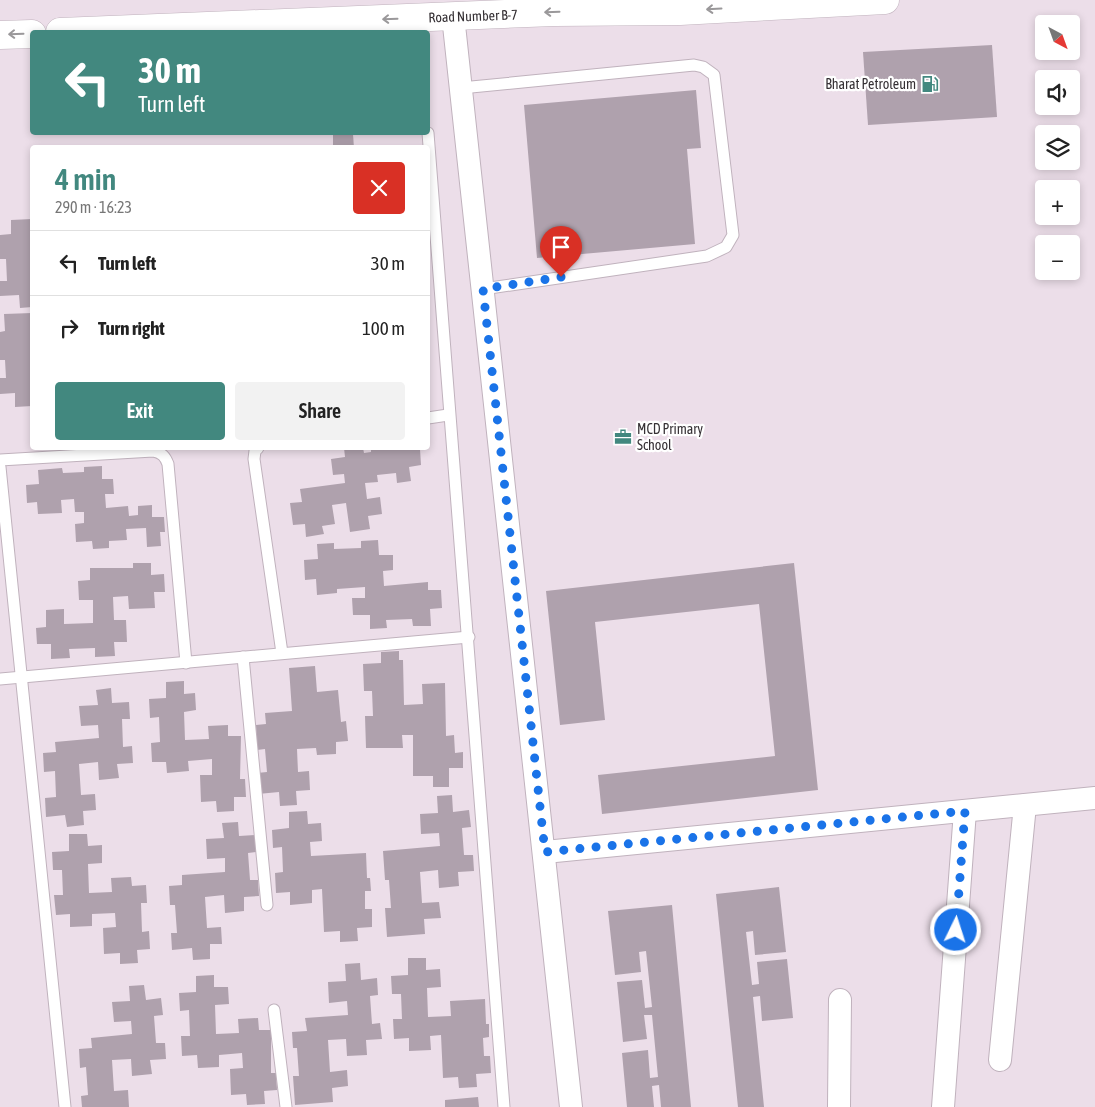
<!DOCTYPE html>
<meta charset="utf-8">
<style>
:root{--surface:#fff;--page:#f2f2f2;--text:#222;--muted:#767676;--line:#e0e0e0;--accent:#42887f}
body{margin:0;font-family:"Asap Condensed",sans-serif;background:var(--page);color:var(--text);height:100vh;display:flex;flex-direction:column;font-size:19px;white-space:nowrap}
*{box-sizing:border-box;margin:0}
p{font-size:16px;color:var(--muted)}
.icon{flex:none;width:28px;height:28px;fill:none;stroke:currentColor;stroke-width:2;stroke-linecap:round;stroke-linejoin:round}
.map{position:relative;flex:1;overflow:hidden}
.sheet{position:absolute;left:30px;top:145px;width:400px;height:305px;display:flex;flex-direction:column;background:var(--surface);border-radius:5px;box-shadow:0 2px 8px #0003}
.sheet>*{flex:none}
.guide{position:absolute;left:30px;top:30px;width:400px;height:105px;border-radius:5px;box-shadow:0 2px 8px #0003;background:#42887f;color:#fff;overflow:hidden}
.needle{width:32px;rotate:139deg}
.fabs{position:absolute;left:1035px;top:15px;display:grid;gap:10px}
.fabs a{display:grid;place-items:center;width:45px;height:45px;border-radius:5px;background:var(--surface);box-shadow:0 2px 8px #0003;font-size:25px}
.pin{position:absolute;display:grid;place-items:center;width:42px;height:42px;color:#fff;margin:-51px -21px;border-radius:50% 50% 50% 0;rotate:-45deg;box-shadow:0 0 5px #0007}
.pin .icon{rotate:45deg}
.me{position:absolute;width:55px;margin:-28px;rotate:4deg;stroke-linejoin:round;filter:drop-shadow(0 0 4px #0008)}
.turn{display:flex;align-items:center;gap:18px;height:105px;padding:0 25px;font-size:22px}
.turn .icon{width:65px;height:65px;stroke-width:2.5}
.turn b{display:block;font-size:35px;line-height:42px}
.round{display:grid;place-items:center;flex:none;width:52px;height:52px;border-radius:5px;background:var(--page)}
.summary{display:flex;align-items:center;justify-content:space-between;height:85px;padding:0 25px}
h1{font-size:30px;font-weight:600;line-height:38px;color:var(--accent)}
.primary-button{display:flex;gap:10px;margin-top:auto;padding:10px 25px}
.primary-button a{flex:1;height:58px;border-radius:5px;background:var(--accent);color:#fff;font-size:20px;font-weight:600;line-height:58px;text-align:center}
.primary-button a+a{background:var(--page);color:var(--text)}
ul{padding:0;list-style:none}
li{display:flex;align-items:center;gap:15px;height:65px;padding:0 25px;border-top:1px solid var(--line)}
li div{flex:1}
li b{display:block;font-size:19px}
li em{font-style:normal}
.map>svg:first-child{display:block}
.building{fill:#afa1ad}
.lines{fill:none;stroke-linecap:round;stroke-linejoin:round}
.lane-casing{stroke:#c0b2bd;stroke-width:13}
.street-casing{stroke:#c0b2bd;stroke-width:24}
.secondary-casing{stroke:#c0b2bd;stroke-width:29}
.lane{stroke:#fff;stroke-width:11}
.street{stroke:#fff;stroke-width:22}
.secondary{stroke:#fff;stroke-width:28}
.oneway{stroke:#9a989a}
.route{stroke:#1a73e8;stroke-width:9;stroke-dasharray:0 16.2}
.labels{text-anchor:middle;stroke-width:4.5;stroke-linejoin:round;paint-order:stroke}
.street-label{font-size:14px;fill:#353034;stroke:#fff}
.poi-label{font-size:14px;fill:#353034;stroke:#fff;text-anchor:end}
</style>
<div class="map">
<svg width="1095" height="1107" viewBox="0 0 1095 1107">
<rect width="100%" height="100%" fill="#ecdee9"/>
<g class="building">
<path d="M992,45L997,117L868,125L863,52Z"/>
<path d="M696,90L701,148L687,149L695,244L537,258L524,105Z"/>
<path d="M353,134L354,148H333V135Z"/>
<path d="M283,145V148H268V146Z"/>
<path d="M32,219V307L20,308L19,295L0,296V281H7L6,259H0V235L11,234V220Z"/>
<path d="M32,313V406L15,407V393L0,394V378H6L5,360H0V332L5,331L4,314Z"/>
<path d="M344,448H363L364,453L371,452V448H409V450L420,449L421,465L409,467L411,481L397,483L396,473L377,475L378,482L365,483L367,499L380,497L382,514L368,516L370,529L350,532L346,503L332,505L335,524L322,526L324,534L306,537L305,524L293,525L290,503L302,502L300,489L345,483L344,474L333,475L331,459L345,457Z"/>
<path d="M102,466V479H113L114,494H105L106,508L128,506L129,516L138,515V506L152,505V517H164L165,532H160L161,546L147,547L146,528L126,529L127,540L109,541V548L93,549L92,541L76,542L75,524L84,523V512H75L74,499L61,500L62,513L38,514L37,502L27,503L26,485L39,484L38,470L62,468L63,473L84,472V467Z"/>
<path d="M378,540L379,555H393V570L383,571L384,586L428,582V590H441L442,608L430,609L431,626H413L412,619L386,620L387,628L370,629V615H353L352,598H365V587L337,589V593L317,595L316,579L305,580L304,560L318,559L317,544L334,543V549L361,548V541Z"/>
<path d="M133,563H151V575L164,574L165,592H154L155,608L129,609L128,596L113,597L114,620H126L127,642H114L115,656L95,657V648L69,649L70,658L51,659V644H37L36,628L46,627V610L64,609V624L93,623V600H79L78,581L90,580V568H133Z"/>
<path d="M794,563L818,790L602,814L598,775L775,756L759,604L595,622L605,720L560,725L546,591Z"/>
<path d="M399,651V660H403L404,705L423,704L422,684L445,683L446,736L454,735L455,753L463,752V768H449V787H433V776H413V735H402L403,748H366L365,716H373L372,691H364L363,664L381,663V652Z"/>
<path d="M315,666L317,692L338,690L341,722L346,721L348,741L336,742V754L317,755L316,748L297,749L298,772L309,771L310,790L296,791L297,805L280,806L279,792L258,794L257,773L267,772L265,749L257,750L256,725L266,724L265,713L292,711L289,668Z"/>
<path d="M184,681V694L195,693L196,710L184,712L185,740L209,739L208,726L228,725V736H241L240,779H245L246,797H234V811L217,812L216,801L201,802L200,775H212V759L188,761L189,771L167,773L166,762H152L151,743L160,742L159,717L150,718L149,699L166,698V682Z"/>
<path d="M111,688L112,703L129,702L130,719H122L123,747L132,746L133,763L117,764L119,778L99,780L98,762L79,764L81,795L95,794L96,810L83,811L84,825L67,827L65,815L46,817L45,798L56,797L55,771L44,772L43,753L56,752L55,742L99,738L98,725L81,726L79,706L98,705L96,690Z"/>
<path d="M452,795L453,812L469,810L471,827L462,828L464,855H473L474,871L458,872L459,886L439,888L438,870L420,872L422,903L439,902L441,918L424,919L425,934L387,937L385,908H391L389,880H385L383,851L440,846L439,833L421,834L420,814L438,813L437,796Z"/>
<path d="M307,811L308,824L321,823L322,841L310,842L311,856L366,853L367,878H370L371,891H365V909H372V927L357,928L358,941L340,942V931L324,932L322,889L312,890V903L290,905V892L276,893L275,873L283,872L282,847L273,848L272,830L289,828V812Z"/>
<path d="M238,822L239,836L255,835L256,852L248,853L250,880H258L259,896L244,897V911L225,913L224,895L205,897L207,928L221,927L222,944H210V959L193,960L192,948L172,950L171,933H177L175,905H170L169,886L182,885V875L225,872V858L207,859L206,839L224,838L222,823Z"/>
<path d="M69,834H87L88,846L102,845V863L88,864L89,893L112,892L111,878L131,877L132,886L146,885L147,903H141L142,932L149,931L150,949L137,950L138,963L120,964V953L104,954L103,928L116,927L115,913L92,914V926L70,927V914L56,915L54,895H63L62,870H53L52,852L69,851Z"/>
<path d="M779,887L786,952L755,955L753,931L746,932L752,985L759,984L757,962L787,959L793,1018L762,1021L760,996L753,997L764,1107H738L716,894Z"/>
<path d="M672,905L691,1107H661L659,1085L652,1086L654,1107H627L622,1053L648,1050L650,1078L658,1077L652,1015H644L647,1039L623,1042L617,982L642,980L645,1008L652,1007L646,951L639,952L641,972L615,975L608,911Z"/>
<path d="M408,958H426V970L440,969L441,987L427,988L428,1017L451,1016L450,1001L485,999L486,1024H489V1037L483,1038L484,1056H490L491,1073L476,1074L477,1087L459,1088L458,1077L443,1078L441,1035L430,1036L431,1050L409,1051V1038L394,1039L393,1019H402L401,994H392L391,976L408,975Z"/>
<path d="M360,963L361,980L377,978L378,995L370,996L372,1024L380,1023L382,1039L366,1040L367,1055L347,1056L346,1039L328,1040L330,1072L347,1070L348,1086L332,1088L333,1102L295,1105L293,1076H299L297,1048H293L292,1032L307,1031L305,1018L348,1015L347,1001L329,1003L328,982L346,981L345,964Z"/>
<path d="M214,975V987H228L229,1004L215,1005L216,1034L239,1033L238,1019L258,1018L259,1030H271V1073H276L277,1090L264,1091L265,1104L247,1105L246,1094L231,1095L230,1069L243,1068L242,1053L219,1055V1067L198,1068L197,1055L182,1056L181,1036H190L189,1010L180,1011L179,993L196,992V976Z"/>
<path d="M144,985L146,1000L161,998L163,1015L154,1016L156,1043H165L166,1059L150,1060L152,1074L132,1076L131,1059L112,1060L114,1091L128,1090L129,1107H82L81,1096L88,1095L86,1067L80,1068L79,1049L92,1048L91,1038L132,1034L131,1021L114,1022L112,1002L130,1001L129,986Z"/>
<path d="M478,1097L479,1107H445V1100Z"/>
</g>
<g class="lines">
<g class="lane-casing">
<g id="lane">
<path d="M461,88L694,65L703,67L714,75L733,235L726,247L707,256L483,289"/>
<path d="M428,133C451,458 481,782 504,1107"/>
<path d="M428,418L448,415"/>
<path d="M258,448L255,451L254,459L282,653"/>
<path d="M0,460L153,451C162,453 165,456 168,464L186,663"/>
<path d="M0,467L65,1107"/>
<path d="M243,657L267,905"/>
<path d="M0,679L469,637"/>
<path d="M274,1010L286,1107"/>
</g>
</g>
<g class="street-casing">
<g id="street">
<path d="M453,16L571,1107"/>
<path d="M545,852L1095,798"/>
<path d="M1000,1060L1025,805"/>
<path d="M839,1107L840,1000"/>
<path d="M943,1107L965,811"/>
</g>
</g>
<g class="secondary-casing">
<g id="secondary">
<path d="M60,32L554,12L680,11L885,0"/>
<path d="M0,35L32,34"/>
</g>
</g>
<use href="#lane" class="lane"/>
<use href="#street" class="street"/>
<use href="#secondary" class="secondary"/>
</g>
<defs><path id="oneway-shaft" d="M-6 0H5M1.5-3L5.5 0L1.5 3" fill="none" stroke-width="1.6" stroke-linecap="round" stroke-linejoin="round" transform="scale(1.25)"/></defs>
<g class="oneway">
<use href="#oneway-shaft" transform="translate(714 9) rotate(177)"/>
<use href="#oneway-shaft" transform="translate(552 12) rotate(178)"/>
<use href="#oneway-shaft" transform="translate(390 19) rotate(178)"/>
<use href="#oneway-shaft" transform="translate(16 34) rotate(178)"/>
</g>
<g class="lines">
<path class="route" d="M561,277L483,289L545,852L965,811L956,930"/>
</g>
<defs>
<g id="fuel-bare" transform="scale(1.35)"><path d="M-5.5-6h7V0h2V4h1.3V-2.5L3-4.5l.8-.8L6-3V5H2.5V1h-1V6h-7ZM-4.2-4.7v3.2H.2V-4.7Z" fill="#42887f" stroke="#fff" stroke-width="2.5" paint-order="stroke"/></g>
<g id="office-bare" transform="scale(1.35)"><path d="M-6-3h4V-5.5h4V-3h4V5H-6ZM-1-4.5V-3h2v-1.5ZM-6 0V1H6V0Z" fill="#42887f" stroke="#fff" stroke-width="2.5" paint-order="stroke"/></g>
</defs>
<g fill-rule="evenodd">
<use href="#fuel-bare" x="930" y="84"/>
<use href="#office-bare" x="623" y="437"/>
</g>
<g class="labels">
<g class="street-label">
<text transform="translate(473 16) rotate(-2)" y="5">Road Number B-7</text>
</g>
<g class="poi-label">
<text x="916" y="89">Bharat Petroleum</text>
<text x="637" y="434" text-anchor="start">MCD Primary<tspan x="637" dy="16">School</tspan></text>
</g>
</g>
</svg>
<div class="fabs">
<a><svg class="needle" viewBox="-14 -14 28 28"><path d="M0-13l5 13h-10z" fill="#e53935"/><path d="M0 13l5-13h-10z" fill="#767676"/></svg></a>
<a><svg class="icon" aria-label="sound" viewBox="0 0 24 24"><path d="M4 9h4l5-4v14l-5-4H4zM17 9q2 3 0 6"/></svg></a>
<a><svg class="icon" aria-label="layers" viewBox="0 0 24 24"><path d="M12 4l9 5-9 5-9-5zM3 14l9 5 9-5"/></svg></a>
<a>+</a>
<a>−</a>
</div>
<div class="pin" style="left:561px;top:277px;background:#d93025"><svg class="icon" aria-label="arrive" viewBox="0 0 24 24"><path d="M6 21V4h12l-3 4 3 4H6"/></svg></div>
<svg class="me" style="left:956px;top:930px" viewBox="-20 -20 40 40"><circle r="17" fill="#1a73e8" stroke="#fff" stroke-width="3"/><path d="M0-11L8 9 0 5-8 9z" fill="#fff"/></svg>
<div class="guide">
<div class="turn"><svg class="icon" aria-label="left" viewBox="0 0 24 24"><path d="M17 20v-9H6M10 6l-5 5 5 5"/></svg><div><b>30 m</b>Turn left</div></div>
</div>
<section class="sheet">
<div class="summary"><div><h1>4 min</h1><p>290 m · 16:23</p></div><a class="round" style="background:#d93025;color:#fff"><svg class="icon" aria-label="close" viewBox="0 0 24 24"><path d="M6 6l12 12M18 6L6 18"/></svg></a></div>
<ul>
<li><svg class="icon" aria-label="left" viewBox="0 0 24 24"><path d="M17 20v-9H6M10 6l-5 5 5 5"/></svg><div><b>Turn left</b></div><em>30 m</em></li>
<li><svg class="icon" aria-label="right" viewBox="0 0 24 24"><path d="M7 20v-9h11M14 6l5 5-5 5"/></svg><div><b>Turn right</b></div><em>100 m</em></li>
</ul>
<div class="primary-button"><a>Exit</a><a>Share</a></div>
</section>
</div>
